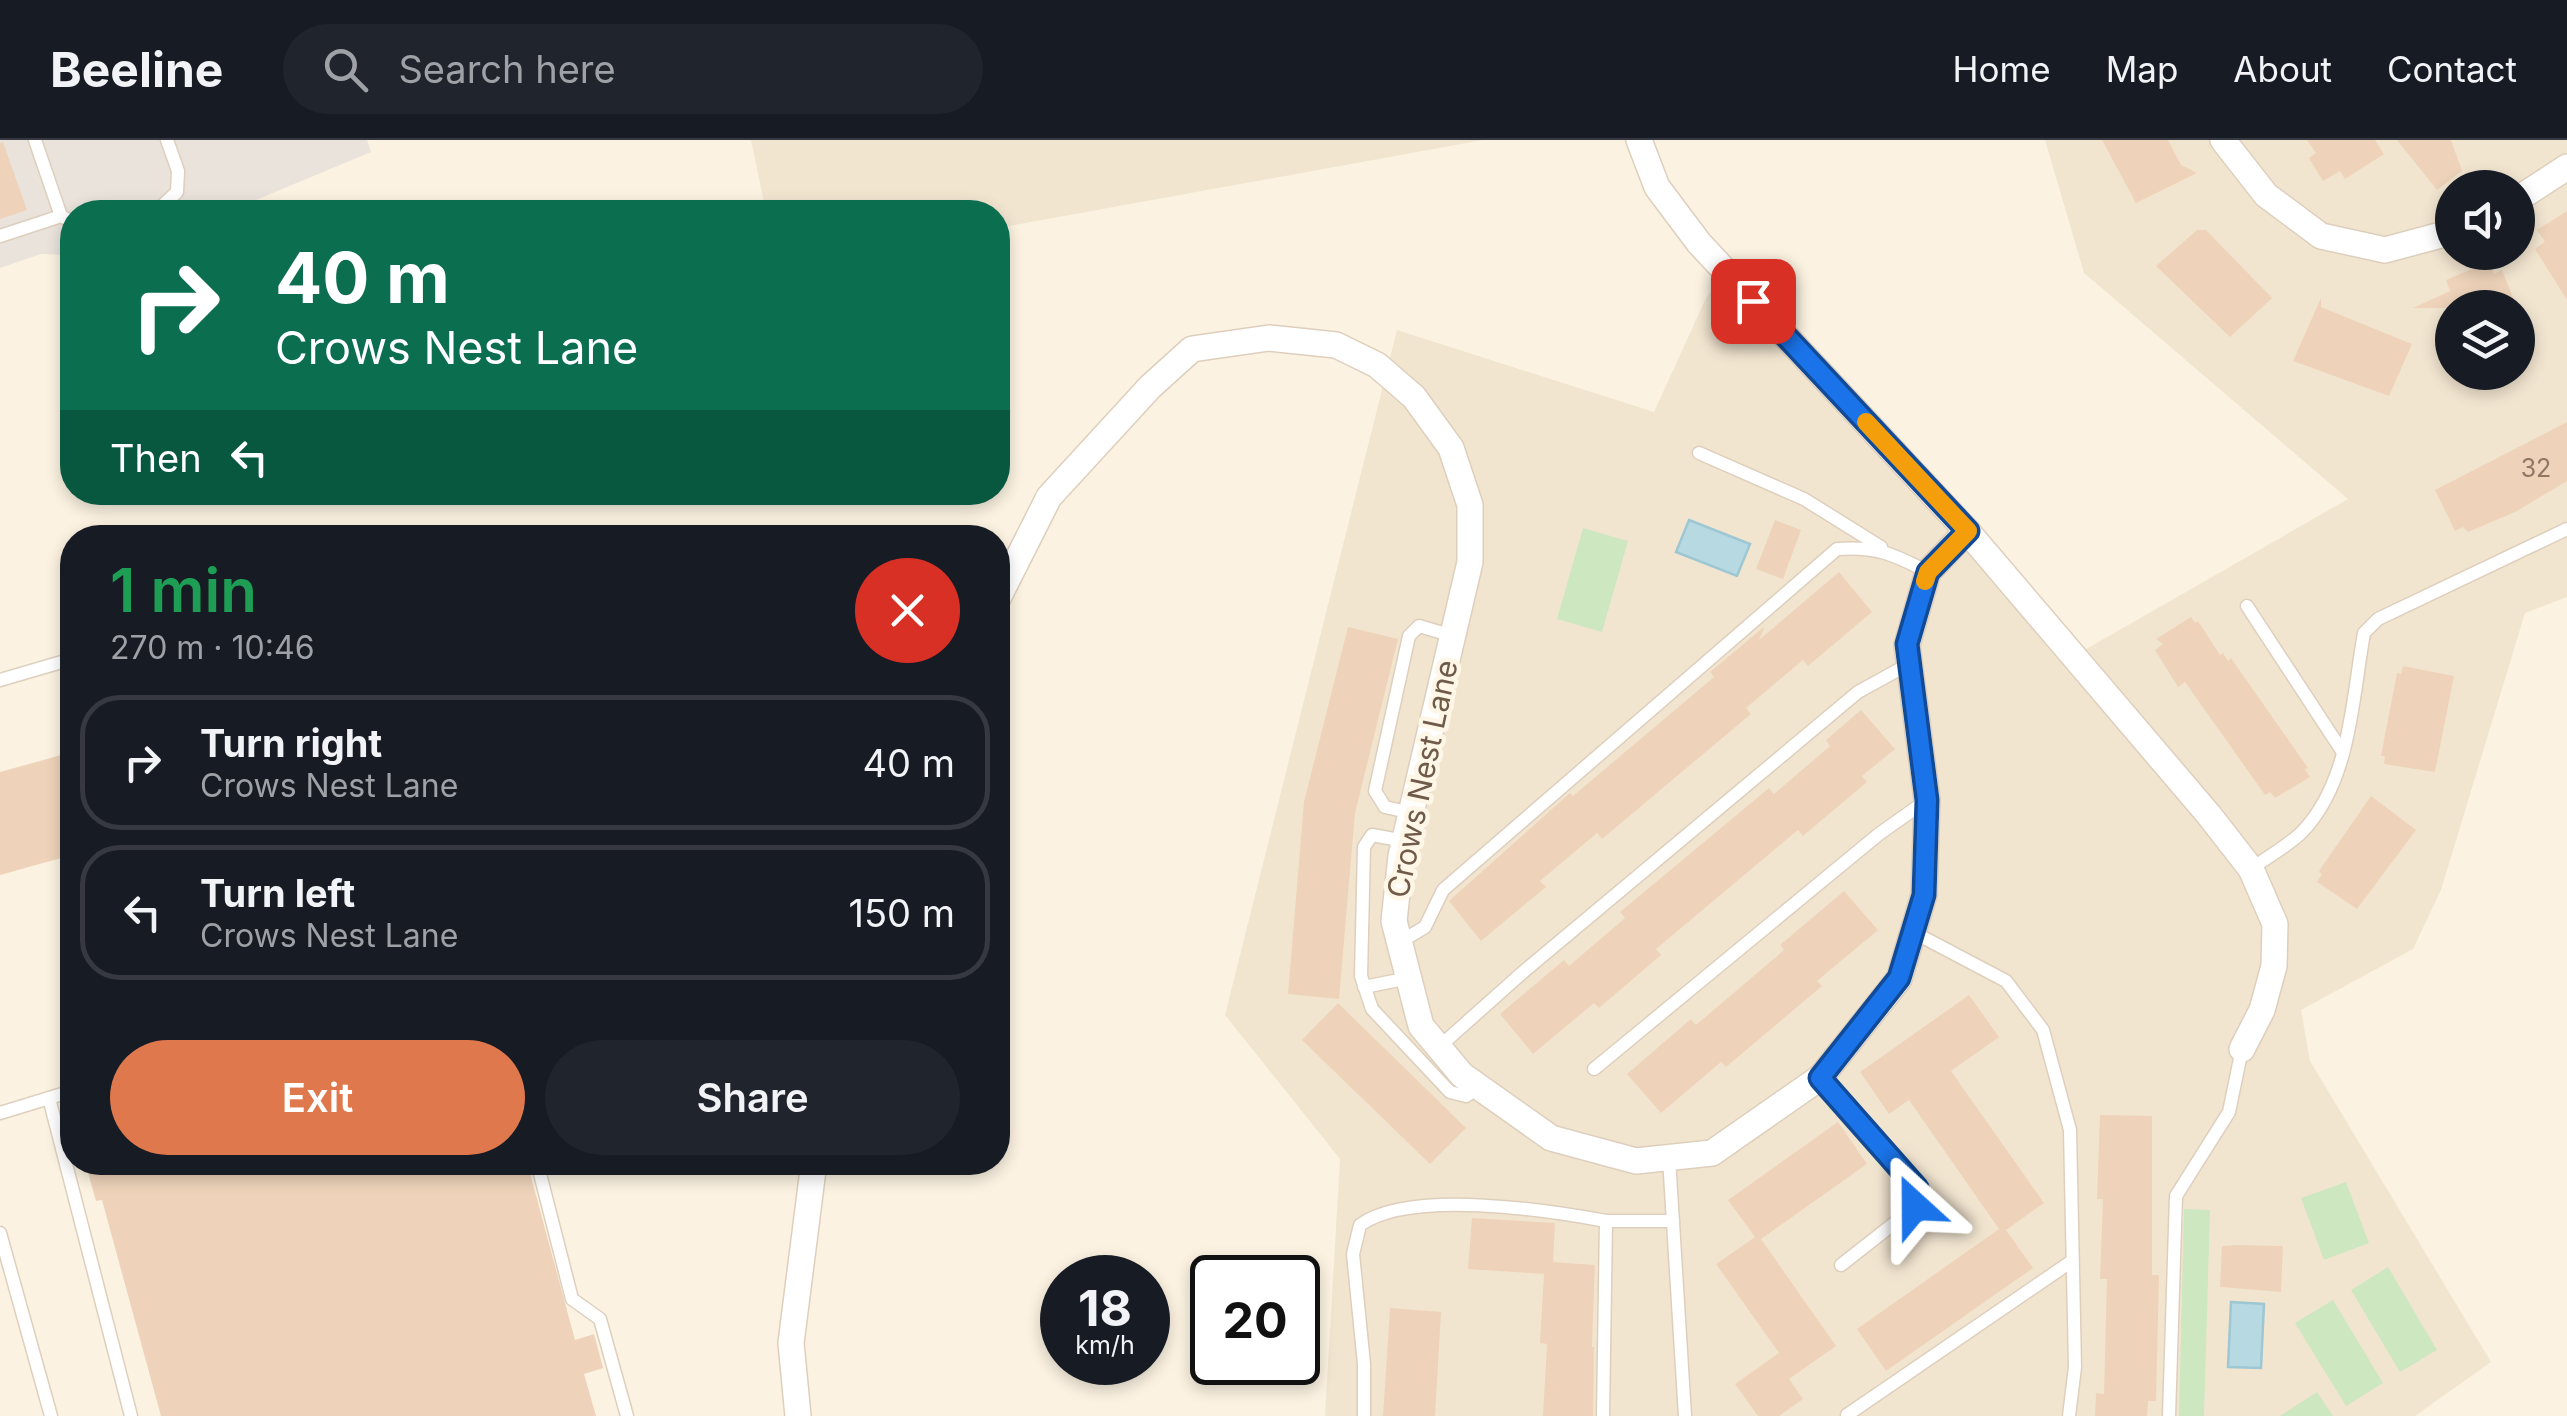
<!DOCTYPE html>
<meta charset="utf-8">
<style>
:root{--surface:#171b24;--page:#20242c;--text:#f1f3f6;--muted:#9ea1a6;--line:#363941;--accent:#df784c}
body{margin:0;font-family:Inter,sans-serif;background:var(--page);color:var(--text);height:100vh;display:flex;flex-direction:column;font-size:38px;white-space:nowrap}
*{box-sizing:border-box;margin:0}
p{font-size:32px;color:var(--muted)}
.icon{flex:none;width:55px;height:55px;fill:none;stroke:currentColor;stroke-width:2;stroke-linecap:round;stroke-linejoin:round}
.map{position:relative;flex:1;overflow:hidden}
.details{position:absolute;left:60px;top:385px;width:950px;height:650px;display:flex;flex-direction:column;background:var(--surface);border-radius:40px;box-shadow:0 5px 15px #0003}
.details>*{flex:none}
.hud{position:absolute;left:60px;top:60px;width:950px;height:305px;border-radius:40px;box-shadow:0 5px 15px #0003;background:#0b6e4f;color:#fff;overflow:hidden}
.buttons{position:absolute;left:2435px;top:30px;display:grid;gap:20px}
.buttons a{display:grid;place-items:center;width:100px;height:100px;border-radius:50%;background:var(--surface);box-shadow:0 5px 15px #0003;font-size:50px}
.speed{position:absolute;left:1040px;top:1115px;display:flex;gap:20px;font-size:50px;font-weight:700;text-align:center}
.speed>*{display:grid;place-content:center;width:130px;height:130px;border-radius:50%;background:var(--surface);box-shadow:0 5px 15px #0003;line-height:1}
.speed small{font-size:25px;font-weight:400}
.speed .limit{border:5px solid #111;border-radius:15px;background:#fff;color:#111}
.pin{position:absolute;display:grid;place-items:center;width:85px;height:85px;color:#fff;margin:-42px;border-radius:20px;box-shadow:0 5px 15px #0006}
.me{position:absolute;width:110px;margin:-55px;rotate:336deg;stroke-linejoin:round;filter:drop-shadow(0 0 8px #0008)}
.turn{display:flex;align-items:center;gap:35px;height:210px;padding:0 50px;font-size:45px}
.turn .icon{width:130px;height:130px;stroke-width:2.5}
.turn b{display:block;font-size:70px;line-height:85px}
.then{display:flex;align-items:center;height:95px;padding:0 50px;background:#0003;gap:20px;font-size:38px}
.round{display:grid;place-items:center;flex:none;width:105px;height:105px;border-radius:52px;background:var(--page)}
.summary{display:flex;align-items:center;justify-content:space-between;height:170px;padding:0 50px}
h1{font-size:60px;font-weight:600;line-height:75px;color:#1e9e55}
.action{display:flex;gap:20px;margin-top:auto;padding:20px 50px}
.action a{flex:1;height:115px;border-radius:60px;background:var(--accent);color:#fff;font-size:40px;font-weight:600;line-height:115px;text-align:center}
.action a+a{background:var(--page);color:var(--text)}
ul{padding:0;list-style:none}
li{display:flex;align-items:center;gap:30px;height:135px;margin:0 20px 15px;padding:0 30px;border:5px solid var(--line);border-radius:40px}
li div{flex:1}
li b{display:block;font-size:38px}
li em{font-style:normal}
header{display:flex;align-items:center;gap:60px;box-sizing:border-box;height:140px;padding:0 50px;background:var(--surface);border-bottom:2px solid var(--line)}
header strong{font-size:48px}
nav{display:flex;gap:55px;margin-inline-start:auto;font-size:35px}
.search{width:700px;height:90px;background:var(--page);display:flex;align-items:center;gap:25px;box-sizing:border-box;padding:0 35px;border-radius:55px;color:var(--muted);font-size:38px}
.map>svg:first-child{display:block}
.residential{fill:#f2e5d0;fill-rule:evenodd}
.industrial{fill:#e9e3dc}
.green{fill:#cde7c0}
.water{fill:#b7d9e2;stroke:#9ec7d4;stroke-width:2.5}
.building{fill:#eed3ba}
.lines{fill:none;stroke-linecap:round;stroke-linejoin:round}
.lane-casing{stroke:#decfbd;stroke-width:15}
.street-casing{stroke:#decfbd;stroke-width:28}
.lane{stroke:#fff;stroke-width:12}
.street{stroke:#fff;stroke-width:25}
.route-casing{stroke:#114b97;stroke-width:25}
.route{stroke:#1a73e8;stroke-width:18}
.slow{stroke:#f59e0b;stroke-width:18}
.labels{text-anchor:middle;stroke-width:9;stroke-linejoin:round;paint-order:stroke}
.number-label{font-size:25px;fill:#907865}
.street-label{font-size:30px;fill:#705a49;stroke:#fef6e6}
</style>
<header>
<strong>Beeline</strong>
<div class="search"><svg class="icon" aria-label="search" viewBox="0 0 24 24"><circle cx="10" cy="10" r="6"/><path d="M15 15l6 6"/></svg>Search here</div>
<nav><a>Home</a><a>Map</a><a>About</a><a>Contact</a></nav>
</header>
<div class="map">
<svg width="2567" height="1276" viewBox="0 0 2567 1276">
<rect width="100%" height="100%" fill="#fbf2e1"/>
<g class="residential">
<path d="M751,0H1483L998,88V72H766Z"/>
<path d="M2045,0H2567V457L2525,473L2441,750L2413,809L2301,870L2310,921L2491,1222L2415,1276H1325L1340,1019L1225,875L1397,190L1654,272L1706,158L1726,132L2074,516L2348,359L2084,133ZM2452,48H2518V112H2452ZM2452,168H2518V232H2452Z"/>
</g>
<path class="industrial" d="M0,0H367L371,12L227,72H72V115L41,114L0,128Z"/>
<g class="green">
<path d="M1583,388L1628,401L1602,492L1557,479Z"/>
<path d="M2346,1042L2369,1103L2324,1120L2301,1058Z"/>
<path d="M2184,1069L2210,1070L2204,1276H2179Z"/>
<path d="M2388,1127L2437,1210L2400,1232L2351,1150Z"/>
<path d="M2333,1160L2383,1243L2346,1266L2295,1183Z"/>
<path d="M2317,1252L2333,1276H2280Z"/>
</g>
<g class="water">
<path d="M1689,380L1750,404L1737,436L1676,412Z"/>
<path d="M2231,1162L2264,1164L2261,1228L2228,1227Z"/>
</g>
<g class="building">
<path d="M2102,0H2168L2181,25L2197,33L2136,63Z"/>
<path d="M2307,0H2375L2384,14L2345,39L2340,31L2323,41L2309,18L2316,13Z"/>
<path d="M2397,0H2451L2462,31L2437,50Z"/>
<path d="M3,2L27,70L0,79V3Z"/>
<path d="M2567,71V160L2535,109L2545,102L2537,90Z"/>
<path d="M2197,90H2206L2272,158L2230,197L2156,126Z"/>
<path d="M2489,122L2494,134L2502,130L2514,160L2495,168H2413L2450,151L2446,140Z"/>
<path d="M2321,158V167L2412,204L2389,256L2293,221Z"/>
<path d="M2567,282V341L2515,372L2468,392L2463,387L2455,391L2435,350Z"/>
<path d="M1775,380L1801,390L1783,439L1756,429Z"/>
<path d="M1839,432L1872,472L1808,526L1803,520L1746,568L1751,574L1602,699L1597,693L1540,741L1546,747L1481,801L1449,761L1570,653L1573,656L1714,537L1710,532L1765,486L1759,500Z"/>
<path d="M2191,477L2195,483L2198,481L2220,515L2223,513L2228,521L2231,518L2308,628L2305,629L2310,637L2275,658L2270,652L2265,655L2185,542L2178,547L2155,510L2163,504L2156,499Z"/>
<path d="M1348,487L1398,499L1355,673L1339,859L1288,854L1304,662Z"/>
<path d="M2403,526L2454,536L2435,632L2384,624L2385,616H2381L2397,533L2401,534Z"/>
<path d="M1861,570L1895,609L1862,636L1867,642L1803,696L1798,690L1656,809L1661,815L1599,868L1594,863L1533,914L1500,874L1564,820L1569,826L1625,778L1620,772L1769,648L1774,654L1830,606L1826,600Z"/>
<path d="M72,612V715L0,735V632Z"/>
<path d="M2371,656L2416,690L2357,769L2317,742L2322,734L2319,732L2321,728Z"/>
<path d="M1844,751L1878,790L1817,841L1822,846L1726,927L1721,922L1661,973L1627,934L1691,879L1696,885L1784,810L1780,805Z"/>
<path d="M1969,855L1999,897L1951,931L2044,1063L2006,1090L2033,1128L1886,1231L1857,1189L1999,1089L1909,960L1889,974L1860,932Z"/>
<path d="M1338,863L1466,988L1430,1024L1302,900Z"/>
<path d="M2100,975L2152,976V1135H2159L2156,1261H2148L2147,1276H2095L2096,1253L2104,1254L2107,1139H2100L2103,1059H2097Z"/>
<path d="M1838,982L1867,1024L1761,1099L1836,1206L1789,1239L1803,1259L1779,1276H1758L1735,1244L1779,1213L1716,1124L1755,1097L1728,1060Z"/>
<path d="M85,1022H527L575,1200L594,1194L603,1228L584,1234L596,1276H161L102,1060L96,1061Z"/>
<path d="M1472,1078L1555,1083L1553,1122L1595,1125L1592,1207H1594L1593,1276H1543L1547,1204L1540,1203L1544,1134L1468,1129Z"/>
<path d="M2240,1105L2283,1106L2281,1152L2220,1147L2222,1106Z"/>
<path d="M1390,1168L1441,1172L1435,1276H1383Z"/>
</g>
<g class="lines">
<g class="lane-casing">
<g id="lane">
<path d="M35,0L61,76"/>
<path d="M146,72L161,67L177,52L178,31L167,0"/>
<path d="M0,96L61,76L72,82"/>
<path d="M1699,313L1804,359L1881,407"/>
<path d="M2247,466L2342,611"/>
<path d="M0,540L72,519"/>
<path d="M1412,673L1385,667L1375,651L1409,496L1419,486L1453,496"/>
<path d="M1405,701L1372,695L1364,707L1361,836L1372,869L1450,952L1466,956L1479,947"/>
<path d="M2251,729C2267,717 2288,706 2302,692C2351,641 2352,559 2364,493L2378,479L2567,389"/>
<path d="M1913,792L2006,841L2043,890L2070,990L2075,1227L2069,1276"/>
<path d="M1400,802L1425,787L1443,750L1837,409C1876,406 1893,414 1928,432"/>
<path d="M1364,847L1409,838"/>
<path d="M1439,907L1522,833L1858,552L1909,524"/>
<path d="M1594,929L1879,694L1927,660"/>
<path d="M1821,937L1917,1048L1915,1067L1841,1125"/>
<path d="M49,958L131,1276"/>
<path d="M0,973L72,951"/>
<path d="M1669,1018L1685,1276"/>
<path d="M537,1022L572,1159L600,1179L627,1276"/>
<path d="M0,1093L51,1276"/>
<path d="M1847,1275L2072,1121"/>
<path d="M1364,1276V1224L1353,1114L1360,1085C1410,1049 1547,1070 1606,1081"/>
<path d="M1603,1276L1606,1081H1673"/>
<path d="M2169,1276L2176,1056L2229,972L2242,909"/>
</g>
</g>
<g class="street-casing">
<g id="street">
<path d="M1639,0L1657,47L1699,103L1967,391L2209,675L2251,729L2275,784L2274,826L2262,870L2242,909"/>
<path d="M2223,0L2266,55L2321,96L2385,110L2452,92"/>
<path d="M2518,59L2567,27"/>
<path d="M998,458L1049,357L1150,247L1192,209L1269,198L1336,205L1377,225L1414,257L1451,308L1470,365V422L1401,716L1394,781L1421,886L1462,935L1551,998L1636,1021L1712,1013L1821,937L1899,839L1924,755L1927,660L1907,505L1928,432L1967,391"/>
<path d="M798,1276L791,1203L814,1022"/>
</g>
</g>
<use href="#lane" class="lane"/>
<use href="#street" class="street"/>
</g>
<g class="lines">
<g class="route-casing">
<path id="route" d="M1753,161L1968,391L1928,432L1907,504L1927,660L1924,755L1899,838L1820,938L1917,1048L1915,1066"/>
</g>
<use href="#route" class="route"/>
<path class="slow" d="M1866,282L1968,391L1928,432L1925,441"/>
</g>
<g class="labels">
<g class="number-label">
<text x="2536" y="337">32</text>
</g>
<g class="street-label">
<text transform="translate(1423 639) rotate(-78)" y="10">Crows Nest Lane</text>
</g>
</g>
</svg>
<div class="buttons">
<a><svg class="icon" aria-label="sound" viewBox="0 0 24 24"><path d="M4 9h4l5-4v14l-5-4H4zM17 9q2 3 0 6"/></svg></a>
<a><svg class="icon" aria-label="layers" viewBox="0 0 24 24"><path d="M12 4l9 5-9 5-9-5zM3 14l9 5 9-5"/></svg></a>
</div>
<div class="speed"><div>18<small>km/h</small></div><div class="limit">20</div></div>
<div class="pin" style="left:1753px;top:161px;background:#d93025"><svg class="icon" aria-label="arrive" viewBox="0 0 24 24"><path d="M6 21V4h12l-3 4 3 4H6"/></svg></div>
<svg class="me" style="left:1915px;top:1066px" viewBox="-20 -20 40 40"><path d="M0-17L14 15 0 8-14 15z" fill="#1a73e8" stroke="#fff" stroke-width="4"/></svg>
<div class="hud">
<div class="turn"><svg class="icon" aria-label="right" viewBox="0 0 24 24"><path d="M7 20v-9h11M14 6l5 5-5 5"/></svg><div><b>40 m</b>Crows Nest Lane</div></div>
<div class="then">Then<svg class="icon" aria-label="left" viewBox="0 0 24 24"><path d="M17 20v-9H6M10 6l-5 5 5 5"/></svg></div>
</div>
<section class="details">
<div class="summary"><div><h1>1 min</h1><p>270 m · 10:46</p></div><a class="round" style="background:#d93025;color:#fff"><svg class="icon" aria-label="close" viewBox="0 0 24 24"><path d="M6 6l12 12M18 6L6 18"/></svg></a></div>
<ul>
<li><svg class="icon" aria-label="right" viewBox="0 0 24 24"><path d="M7 20v-9h11M14 6l5 5-5 5"/></svg><div><b>Turn right</b><p>Crows Nest Lane</p></div><em>40 m</em></li>
<li><svg class="icon" aria-label="left" viewBox="0 0 24 24"><path d="M17 20v-9H6M10 6l-5 5 5 5"/></svg><div><b>Turn left</b><p>Crows Nest Lane</p></div><em>150 m</em></li>
</ul>
<div class="action"><a>Exit</a><a>Share</a></div>
</section>
</div>
